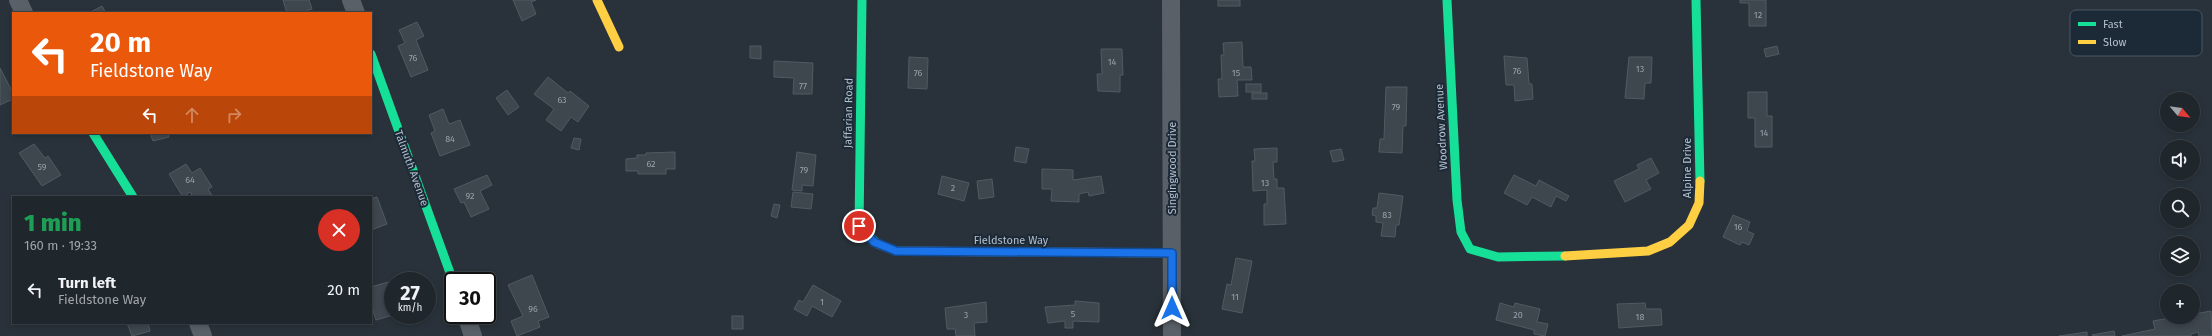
<!DOCTYPE html>
<meta charset="utf-8">
<style>
:root{--surface:#1f262c;--page:#272e34;--text:#f1f3f6;--muted:#a1a5a9;--line:#3c4348}
body{margin:0;font-family:"Fira Sans",sans-serif;background:var(--page);color:var(--text);height:100vh;display:flex;flex-direction:column;font-size:15px;white-space:nowrap}
*{box-sizing:border-box;margin:0}
p{font-size:13px;color:var(--muted)}
.icon{flex:none;width:22px;height:22px;fill:none;stroke:currentColor;stroke-width:2;stroke-linecap:round;stroke-linejoin:round}
.map{position:relative;flex:1;overflow:hidden}
.sheet{position:absolute;left:12px;top:196px;width:360px;height:128px;display:flex;flex-direction:column;background:var(--surface);border-radius:0px;box-shadow:0 2px 6px #0003,0 0 0 1px var(--line)}
.sheet>*{flex:none}
.hud{position:absolute;left:12px;top:12px;width:360px;height:122px;border-radius:0px;box-shadow:0 2px 6px #0003,0 0 0 1px var(--line);background:#ea580c;color:#fff;overflow:hidden}
.needle{width:26px;rotate:119deg}
.controls{position:absolute;left:2160px;top:92px;display:grid;gap:8px}
.controls a{display:grid;place-items:center;width:40px;height:40px;border-radius:50%;background:var(--surface);box-shadow:0 2px 6px #0003,0 0 0 1px var(--line);font-size:20px}
.speed{position:absolute;left:384px;top:272px;display:flex;gap:8px;font-size:20px;font-weight:700;text-align:center}
.speed>*{display:grid;place-content:center;width:52px;height:52px;border-radius:50%;background:var(--surface);box-shadow:0 2px 6px #0003,0 0 0 1px var(--line);line-height:1}
.speed small{font-size:10px;font-weight:400}
.speed .limit{border:2px solid #111;border-radius:6px;background:#fff;color:#111}
.pin{position:absolute;display:grid;place-items:center;width:34px;height:34px;color:#fff;margin:-17px;border:2px solid #fff;border-radius:50%;box-shadow:0 1px 4px #0007}
.me{position:absolute;width:44px;margin:-22px;rotate:0deg;stroke-linejoin:round;filter:drop-shadow(0 0 3px #0008)}
.turn{display:flex;align-items:center;gap:14px;height:84px;padding:0 12px;font-size:18px}
.turn .icon{width:52px;height:52px;stroke-width:2.5}
.turn b{display:block;font-size:28px;line-height:34px}
.lanes{display:flex;align-items:center;height:38px;padding:0 12px;background:#0003;justify-content:center;gap:20px;direction:ltr}
.lanes .off{opacity:.35}
.round{display:grid;place-items:center;flex:none;width:42px;height:42px;border-radius:21px;background:var(--page)}
.headline{display:flex;align-items:center;justify-content:space-between;height:68px;padding:0 12px}
h1{font-size:24px;font-weight:800;line-height:30px;color:#1e9e55}
ul{padding:0;list-style:none}
li{display:flex;align-items:center;gap:12px;height:52px;padding:0 12px}
li div{flex:1}
li b{display:block;font-size:15px}
li em{font-style:normal}
.map>svg:first-child{display:block}
.building{fill:#3e464e;stroke:#515a62}
.lines{fill:none;stroke-linecap:round;stroke-linejoin:round}
.street{stroke:#5a6068;stroke-width:18}
.fast{stroke:#16e098;stroke-width:9}
.slow{stroke:#ffcf43;stroke-width:9}
.route-casing{stroke:#114b97;stroke-width:10}
.route{stroke:#1a73e8;stroke-width:7}
.labels{text-anchor:middle;stroke-width:4;stroke-linejoin:round;paint-order:stroke}
.number-label{font-size:9px;fill:#96a1ac}
.street-label{font-size:11px;fill:#b3bfcc;stroke:#1c2936}
.key{fill:#1c2936;stroke:#495663;stroke-width:1}
.key-label{font-size:11px;fill:#b3bfcc}
</style>
<div class="map">
<svg width="2212" height="336" viewBox="0 0 2212 336">
<rect width="100%" height="100%" fill="#29323a"/>
<g class="building">
<path d="M283,0H309L312,9L308,10L309,13H287Z"/>
<path d="M513,0H536L531,2L536,14L522,21Z"/>
<rect x="1218" y="0" width="22" height="6"/>
<path d="M1740,0H1766V26H1749V3H1740Z"/>
<path d="M102,6L106,13H89Z"/>
<path d="M417,22L424,36L416,40L428,70L411,77L398,46L405,43L399,30Z"/>
<path d="M1242,42L1243,67H1251L1252,80H1237L1238,96L1219,97L1218,79H1222L1221,55H1224L1223,43Z"/>
<path d="M750,46H761V59L750,58Z"/>
<path d="M1777,46L1779,54L1766,57L1764,49Z"/>
<path d="M1101,49H1122L1123,75H1120V92L1098,91L1097,74H1102Z"/>
<path d="M1504,56L1527,58L1529,84H1532L1533,99L1515,101L1514,85H1506Z"/>
<path d="M909,57L928,58L927,89L908,88Z"/>
<path d="M1629,57H1652L1651,83H1645L1644,99L1625,98Z"/>
<path d="M774,61L813,63L812,94H793L794,78L774,77Z"/>
<path d="M0,68L13,93V99L0,105Z"/>
<path d="M548,77L568,93L570,91L589,106L578,122L571,117L561,131L546,120L554,109L534,94Z"/>
<rect x="1246" y="84" width="15" height="8"/>
<path d="M1386,87H1407L1406,126H1403L1402,153L1379,152L1380,139H1384Z"/>
<path d="M507,90L519,107L508,115L496,98Z"/>
<path d="M1748,92H1767V116H1772V147H1755V118H1748Z"/>
<rect x="1252" y="93" width="15" height="6"/>
<path d="M443,109L449,124L460,120L470,145L440,156L431,133L435,131L429,115Z"/>
<path d="M150,133H168L169,137L153,141Z"/>
<path d="M574,138L581,139L579,150L571,148Z"/>
<path d="M34,144L45,158L48,156L61,175L42,186L19,153Z"/>
<path d="M1016,147L1029,149L1026,163L1014,161Z"/>
<path d="M1277,148V162H1273L1274,179H1277V188H1284L1286,224L1264,225V204H1267V190L1253,191L1252,161H1255L1254,149Z"/>
<path d="M1341,149L1344,160L1333,162L1330,151Z"/>
<path d="M675,152V169H666V174H638V171H626V159L637,158V155H646V153Z"/>
<path d="M797,152L816,155L813,186L802,185V191L792,190Z"/>
<path d="M1651,158L1659,173L1646,180L1651,189L1625,202L1614,181L1639,169L1637,165Z"/>
<path d="M186,164L192,173L200,168L212,187L208,189L213,197H189L192,194L190,192L183,197L169,174Z"/>
<path d="M1042,169L1073,170V180L1101,176L1104,193L1089,196L1088,192L1079,194V202L1051,201L1052,189H1042Z"/>
<path d="M487,175L492,185L480,191L489,209L471,217L464,202L461,203L454,189Z"/>
<path d="M1514,175L1536,186L1539,180L1569,196L1566,201L1556,196L1551,207L1532,197L1527,205L1504,193Z"/>
<path d="M942,176L969,183L964,201L938,194Z"/>
<path d="M992,179L994,197L979,199L977,181Z"/>
<path d="M793,192L813,194L811,209L791,207Z"/>
<path d="M1379,193L1403,196L1399,225H1396L1395,237L1381,236L1383,223L1376,222V216L1372,215L1373,208H1377Z"/>
<path d="M377,197L387,224L371,230V199Z"/>
<path d="M774,204L780,205L777,218L771,216Z"/>
<path d="M1733,215L1750,222L1747,231L1754,234L1749,245L1742,242L1740,245L1723,237Z"/>
<path d="M1236,258L1252,261L1242,313L1222,309L1227,284L1231,285Z"/>
<path d="M532,275L549,317L538,321L540,327L517,336L511,321L523,316L508,285Z"/>
<path d="M388,282L393,297V315L376,320L371,304V287Z"/>
<path d="M813,285L841,301L832,317L812,306L807,316L794,309L799,300L803,302Z"/>
<path d="M1075,301L1099,303V322L1073,321V328H1065V321L1048,323L1045,307L1075,305Z"/>
<path d="M986,302L987,322L974,323L975,336H956L955,329H947L945,308Z"/>
<path d="M1500,303L1514,307L1515,303L1540,309L1537,322L1548,324L1545,336L1534,334V330L1496,320Z"/>
<path d="M1645,303L1646,309H1661L1662,325L1619,328L1617,304Z"/>
<path d="M2211,311L2212,336H2199L2198,332L2191,334V336H2122L2155,329L2153,321L2175,317H2193L2194,314Z"/>
<rect x="732" y="316" width="11" height="13"/>
<path d="M127,323H148L150,331L132,336Z"/>
<path d="M2114,331L2115,336H2093L2092,335Z"/>
<path d="M2087,332V336H2059Z"/>
</g>
<g class="lines">
<g class="street">
<path d="M18,0L24,13"/>
<path d="M351,0L356,13"/>
<path d="M1171,0L1172,336"/>
<path d="M466,315L473,336"/>
<path d="M198,323L203,336"/>
</g>
<g class="fast">
<path d="M862,0L859,227L878,244"/>
<path d="M1447,0L1457,200L1461,232L1470,249L1498,257L1565,256"/>
<path d="M1696,0L1700,181"/>
<path d="M371,54L453,281"/>
<path d="M93,133L133,197"/>
</g>
<g class="slow">
<path d="M597,0L619,47"/>
<path d="M878,244L896,251L1172,253"/>
<path d="M1565,256L1648,251L1670,242L1689,225L1699,203L1700,181"/>
</g>
</g>
<g class="lines">
<g class="route-casing">
<path id="route" d="M859,226L874,242L896,251L1172,253V308"/>
</g>
<use href="#route" class="route"/>
</g>
<g class="labels">
<g class="number-label">
<text x="1758" y="18">12</text>
<text x="413" y="61">76</text>
<text x="1112" y="65">14</text>
<text x="1640" y="72">13</text>
<text x="1517" y="74">76</text>
<text x="918" y="76">76</text>
<text x="1236" y="76">15</text>
<text x="803" y="89">77</text>
<text x="562" y="103">63</text>
<text x="1396" y="110">79</text>
<text x="1764" y="136">14</text>
<text x="450" y="142">84</text>
<text x="651" y="167">62</text>
<text x="42" y="170">59</text>
<text x="804" y="173">79</text>
<text x="190" y="183">64</text>
<text x="1265" y="186">13</text>
<text x="953" y="191">2</text>
<text x="470" y="199">92</text>
<text x="1387" y="218">83</text>
<text x="1738" y="230">16</text>
<text x="1235" y="300">11</text>
<text x="822" y="305">1</text>
<text x="533" y="312">96</text>
<text x="1073" y="317">5</text>
<text x="966" y="318">3</text>
<text x="1518" y="318">20</text>
<text x="1640" y="320">18</text>
</g>
<g class="street-label">
<text transform="translate(848 113) rotate(-89)" y="4">Jaffarian Road</text>
<text transform="translate(1441 127) rotate(-93)" y="4">Woodrow Avenue</text>
<text transform="translate(412 168) rotate(70)" y="4">Talmuth Avenue</text>
<text transform="translate(1172 168) rotate(-90)" y="4">Singingwood Drive</text>
<text transform="translate(1687 168) rotate(-90)" y="4">Alpine Drive</text>
<text x="1011" y="244">Fieldstone Way</text>
</g>
</g>
<rect x="2070" y="10" width="132" height="46" rx="6" class="key"/>
<rect x="2078" y="22" width="18" height="4" fill="#16e098"/>
<rect x="2078" y="40" width="18" height="4" fill="#ffcf43"/>
<g class="key-label">
<text x="2103" y="28">Fast</text>
<text x="2103" y="46">Slow</text>
</g>
</svg>
<div class="controls">
<a><svg class="needle" viewBox="-14 -14 28 28"><path d="M0-13l5 13h-10z" fill="#e53935"/><path d="M0 13l5-13h-10z" fill="#a1a5a9"/></svg></a>
<a><svg class="icon" aria-label="sound" viewBox="0 0 24 24"><path d="M4 9h4l5-4v14l-5-4H4zM17 9q2 3 0 6"/></svg></a>
<a><svg class="icon" aria-label="search" viewBox="0 0 24 24"><circle cx="10" cy="10" r="6"/><path d="M15 15l6 6"/></svg></a>
<a><svg class="icon" aria-label="layers" viewBox="0 0 24 24"><path d="M12 4l9 5-9 5-9-5zM3 14l9 5 9-5"/></svg></a>
<a>+</a>
</div>
<div class="speed"><div>27<small>km/h</small></div><div class="limit">30</div></div>
<div class="pin" style="left:859px;top:226px;background:#d93025"><svg class="icon" aria-label="arrive" viewBox="0 0 24 24"><path d="M6 21V4h12l-3 4 3 4H6"/></svg></div>
<svg class="me" style="left:1172px;top:308px" viewBox="-20 -20 40 40"><path d="M0-17L14 15 0 8-14 15z" fill="#1a73e8" stroke="#fff" stroke-width="4"/></svg>
<div class="hud">
<div class="turn"><svg class="icon" aria-label="left" viewBox="0 0 24 24"><path d="M17 20v-9H6M10 6l-5 5 5 5"/></svg><div><b>20 m</b>Fieldstone Way</div></div>
<div class="lanes"><svg class="icon" aria-label="left" viewBox="0 0 24 24"><path d="M17 20v-9H6M10 6l-5 5 5 5"/></svg><svg class="icon off" aria-label="ahead" viewBox="0 0 24 24"><path d="M12 20V5M6 11l6-6 6 6"/></svg><svg class="icon off" aria-label="right" viewBox="0 0 24 24"><path d="M7 20v-9h11M14 6l5 5-5 5"/></svg></div>
</div>
<section class="sheet">
<div class="headline"><div><h1>1 min</h1><p>160 m · 19:33</p></div><a class="round" style="background:#d93025;color:#fff"><svg class="icon" aria-label="close" viewBox="0 0 24 24"><path d="M6 6l12 12M18 6L6 18"/></svg></a></div>
<ul>
<li><svg class="icon" aria-label="left" viewBox="0 0 24 24"><path d="M17 20v-9H6M10 6l-5 5 5 5"/></svg><div><b>Turn left</b><p>Fieldstone Way</p></div><em>20 m</em></li>
</ul>
</section>
</div>
